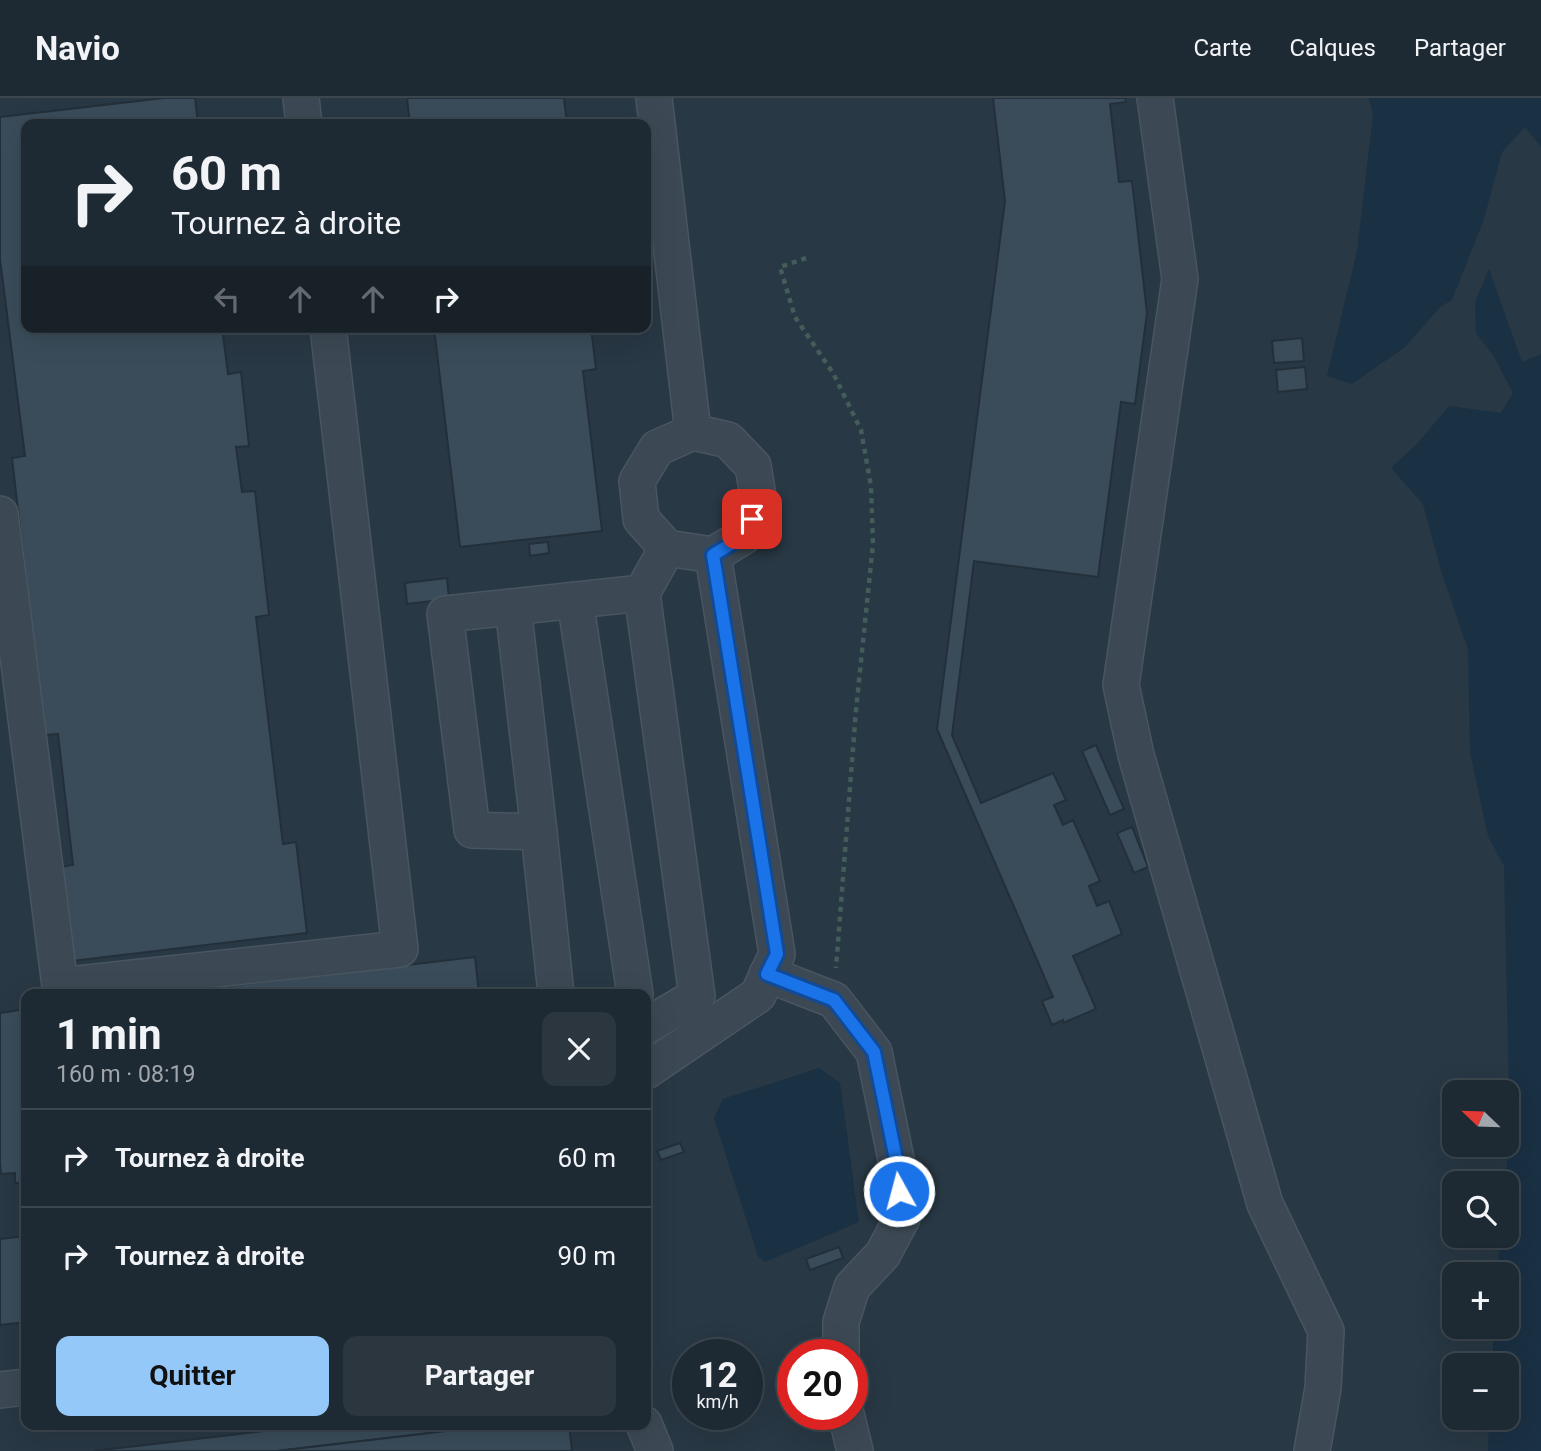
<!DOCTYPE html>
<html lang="fr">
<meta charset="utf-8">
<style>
:root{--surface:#1e2a33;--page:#2b363f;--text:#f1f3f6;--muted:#a1a7ac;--line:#3c464e;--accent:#94c8f8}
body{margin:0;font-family:Roboto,sans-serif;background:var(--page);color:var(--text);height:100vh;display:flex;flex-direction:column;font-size:26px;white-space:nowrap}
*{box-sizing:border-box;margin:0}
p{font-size:23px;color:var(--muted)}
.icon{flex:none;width:38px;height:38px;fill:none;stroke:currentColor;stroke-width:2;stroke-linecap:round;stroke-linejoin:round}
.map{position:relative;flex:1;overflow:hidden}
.sheet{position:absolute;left:21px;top:891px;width:630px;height:441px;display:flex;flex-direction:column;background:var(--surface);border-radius:14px;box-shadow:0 7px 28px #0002,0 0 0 2px var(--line)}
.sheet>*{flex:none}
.guide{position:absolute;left:21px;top:21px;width:630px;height:214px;border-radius:14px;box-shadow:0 7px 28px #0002,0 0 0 2px var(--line);background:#1e2a33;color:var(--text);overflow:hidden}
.needle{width:46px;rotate:293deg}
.tools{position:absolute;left:1442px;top:982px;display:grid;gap:14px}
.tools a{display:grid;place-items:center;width:77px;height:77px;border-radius:14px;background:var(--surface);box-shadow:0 7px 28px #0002,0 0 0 2px var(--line);font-size:35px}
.speed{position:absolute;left:672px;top:1241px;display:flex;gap:14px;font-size:35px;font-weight:700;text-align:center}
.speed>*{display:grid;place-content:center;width:91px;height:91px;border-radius:50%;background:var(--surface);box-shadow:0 7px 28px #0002,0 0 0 2px var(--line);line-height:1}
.speed small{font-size:18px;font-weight:400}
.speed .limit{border:10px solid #d22;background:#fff;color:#111}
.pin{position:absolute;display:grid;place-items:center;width:60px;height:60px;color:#fff;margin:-30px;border-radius:14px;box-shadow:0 4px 10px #0006}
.me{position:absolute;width:77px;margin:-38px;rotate:353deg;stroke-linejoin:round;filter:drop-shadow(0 0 5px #0008)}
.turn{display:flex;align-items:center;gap:24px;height:147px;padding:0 35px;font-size:32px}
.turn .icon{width:91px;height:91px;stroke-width:2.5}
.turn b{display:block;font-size:49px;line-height:60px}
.lanes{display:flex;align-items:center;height:66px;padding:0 35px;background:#0003;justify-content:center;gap:35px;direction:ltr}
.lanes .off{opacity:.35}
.round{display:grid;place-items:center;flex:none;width:74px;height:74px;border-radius:14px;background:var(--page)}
.head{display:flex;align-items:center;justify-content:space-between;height:119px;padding:0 35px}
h1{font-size:42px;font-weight:700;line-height:52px}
.cta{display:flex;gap:14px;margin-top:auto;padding:14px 35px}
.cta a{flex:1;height:80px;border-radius:14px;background:var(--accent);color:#111;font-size:28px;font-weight:700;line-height:80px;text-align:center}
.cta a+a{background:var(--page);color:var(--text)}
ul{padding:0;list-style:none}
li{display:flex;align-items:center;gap:21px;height:98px;padding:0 35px;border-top:2px solid var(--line)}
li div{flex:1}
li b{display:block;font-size:26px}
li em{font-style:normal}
header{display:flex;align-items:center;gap:42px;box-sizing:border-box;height:98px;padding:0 35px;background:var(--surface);border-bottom:2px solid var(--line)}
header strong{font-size:33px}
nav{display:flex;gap:38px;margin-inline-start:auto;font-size:24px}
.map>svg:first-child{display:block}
.water{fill:#1a3043}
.building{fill:#3a4c5a;stroke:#23303b;stroke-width:2}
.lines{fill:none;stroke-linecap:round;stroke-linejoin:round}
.minor-casing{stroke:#495560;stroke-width:38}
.path{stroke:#435d5b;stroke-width:4.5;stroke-dasharray:5 5;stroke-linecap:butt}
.minor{stroke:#3c4954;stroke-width:35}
.route-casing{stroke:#114b97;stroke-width:18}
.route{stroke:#1a73e8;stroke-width:12}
</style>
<header>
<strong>Navio</strong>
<nav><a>Carte</a><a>Calques</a><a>Partager</a></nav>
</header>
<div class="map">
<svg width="1541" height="1353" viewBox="0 0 1541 1353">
<rect width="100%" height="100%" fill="#283844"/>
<g class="water">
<path d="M1369,0H1541V49L1525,29L1502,54L1484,121L1452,202L1440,209L1405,249L1352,286L1327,278L1357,153L1373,17Z"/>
<path d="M1489,171L1522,264L1541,256V1353H1488L1489,1320H1507V1267H1492L1494,1229L1507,1228V1176H1497L1501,1138H1507L1505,1085L1510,1038L1504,768L1488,738L1470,654L1468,551L1442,476L1423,406L1391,370L1418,345L1449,308L1501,315L1513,295L1494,259L1476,235L1475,204Z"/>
<path d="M819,970L840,985L859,1124L765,1164L758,1158L714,1020L723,1001Z"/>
</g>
<g class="building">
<path d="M164,0H195L198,26H26V229H222L228,276L241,274L249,348L236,349L242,394L255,393L269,517L256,519L283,746L296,744L307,835L72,863L60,769L73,767L58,636L44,637L12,360L25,358L0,161V19Z"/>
<path d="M407,0H564L567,26H410Z"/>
<path d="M993,0H1125L1126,4L1110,6L1119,84L1132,83L1147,215L1135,306L1121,304L1098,479L974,463L952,637L981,705L1053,675L1066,702L1054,707L1063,727L1073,722L1100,783L1089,788L1097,808L1109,803L1122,836L1073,858L1096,911L1063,925V922L1052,927L1042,903L1053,899L937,631L1005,103Z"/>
<path d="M434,229H591L596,271L583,273L602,433L460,449Z"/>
<path d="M1302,240L1304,263L1274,265L1272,243Z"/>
<path d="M1305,269L1307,291L1278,294L1276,272Z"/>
<path d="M548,444L549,455L530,458L529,446Z"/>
<path d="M447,480L449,501L407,506L405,485Z"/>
<path d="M1096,647L1124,711L1110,717L1082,653Z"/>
<path d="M1132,729L1148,769L1134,775L1117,735Z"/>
<path d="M475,859L479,896H159Z"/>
<path d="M26,911V1084L15,1085V1075L1,1076L0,1066V915Z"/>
<path d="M680,1045L684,1054L661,1062L657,1053Z"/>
<path d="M26,1138V1224L0,1227V1141Z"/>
<path d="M839,1149L843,1160L810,1172L806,1161Z"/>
<path d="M323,1326H506L277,1353H94Z"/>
<path d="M506,1326H569L572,1353H277Z"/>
</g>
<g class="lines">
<g class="minor-casing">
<g id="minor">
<path d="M301,0L304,26"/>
<path d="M654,0L693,334"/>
<path d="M1155,0L1180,181L1121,587L1136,657L1265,1106L1326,1233L1323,1290L1312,1353"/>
<path d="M693,334L728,342L753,368L759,404L744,438L713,457L667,450L641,421L637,383L657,350Z"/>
<path d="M0,416L60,888L400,851L328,229"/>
<path d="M642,495L697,898L646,928"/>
<path d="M575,502L635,896"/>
<path d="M513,509L539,734L472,732L445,516L642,495L667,450"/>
<path d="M539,734L556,896"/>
<path d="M767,876L834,902L874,954L897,1066L902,1120L883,1156L852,1189L841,1224V1256"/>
<path d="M646,973L758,897L777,856L713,457"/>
<path d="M0,1292L26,1289"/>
<path d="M846,1316L855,1353"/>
<path d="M644,1326L655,1353"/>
</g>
</g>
<path class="path" d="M806,160L780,169L795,219L833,275L861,332L871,388L873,446L856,612L836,870"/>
<use href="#minor" class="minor"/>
</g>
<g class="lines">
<g class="route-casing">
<path id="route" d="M752,421L744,438L713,457L777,856L767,876L834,902L874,954L897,1066L899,1093"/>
</g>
<use href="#route" class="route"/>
</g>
</svg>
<div class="tools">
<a><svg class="needle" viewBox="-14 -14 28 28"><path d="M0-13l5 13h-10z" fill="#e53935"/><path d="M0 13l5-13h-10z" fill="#a1a7ac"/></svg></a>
<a><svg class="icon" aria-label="search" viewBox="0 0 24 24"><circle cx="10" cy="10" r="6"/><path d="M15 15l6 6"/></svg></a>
<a>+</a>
<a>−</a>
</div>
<div class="speed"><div>12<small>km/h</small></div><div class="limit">20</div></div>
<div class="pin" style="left:752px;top:421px;background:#d93025"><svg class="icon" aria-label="arrive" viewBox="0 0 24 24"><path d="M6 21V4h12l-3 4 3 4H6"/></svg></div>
<svg class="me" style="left:899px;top:1093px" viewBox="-20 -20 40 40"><circle r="17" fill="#1a73e8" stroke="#fff" stroke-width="3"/><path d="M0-11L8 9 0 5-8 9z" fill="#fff"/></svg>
<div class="guide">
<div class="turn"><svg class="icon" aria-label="right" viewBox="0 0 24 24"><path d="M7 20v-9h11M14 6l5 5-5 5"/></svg><div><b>60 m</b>Tournez à droite</div></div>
<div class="lanes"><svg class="icon off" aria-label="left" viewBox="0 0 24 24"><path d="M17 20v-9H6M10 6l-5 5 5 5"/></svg><svg class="icon off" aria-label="ahead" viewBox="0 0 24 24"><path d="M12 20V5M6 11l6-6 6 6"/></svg><svg class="icon off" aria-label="ahead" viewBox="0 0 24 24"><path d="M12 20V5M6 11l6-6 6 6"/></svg><svg class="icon" aria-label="right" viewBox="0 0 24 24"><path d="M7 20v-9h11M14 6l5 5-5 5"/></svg></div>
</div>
<section class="sheet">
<div class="head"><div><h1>1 min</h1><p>160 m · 08:19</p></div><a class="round"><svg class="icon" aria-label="close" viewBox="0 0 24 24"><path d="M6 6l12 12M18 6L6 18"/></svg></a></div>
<ul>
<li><svg class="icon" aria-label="right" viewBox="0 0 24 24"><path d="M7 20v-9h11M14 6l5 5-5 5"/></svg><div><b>Tournez à droite</b></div><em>60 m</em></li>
<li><svg class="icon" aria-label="right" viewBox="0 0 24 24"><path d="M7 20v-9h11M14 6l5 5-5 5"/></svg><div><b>Tournez à droite</b></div><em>90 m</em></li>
</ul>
<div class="cta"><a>Quitter</a><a>Partager</a></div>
</section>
</div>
